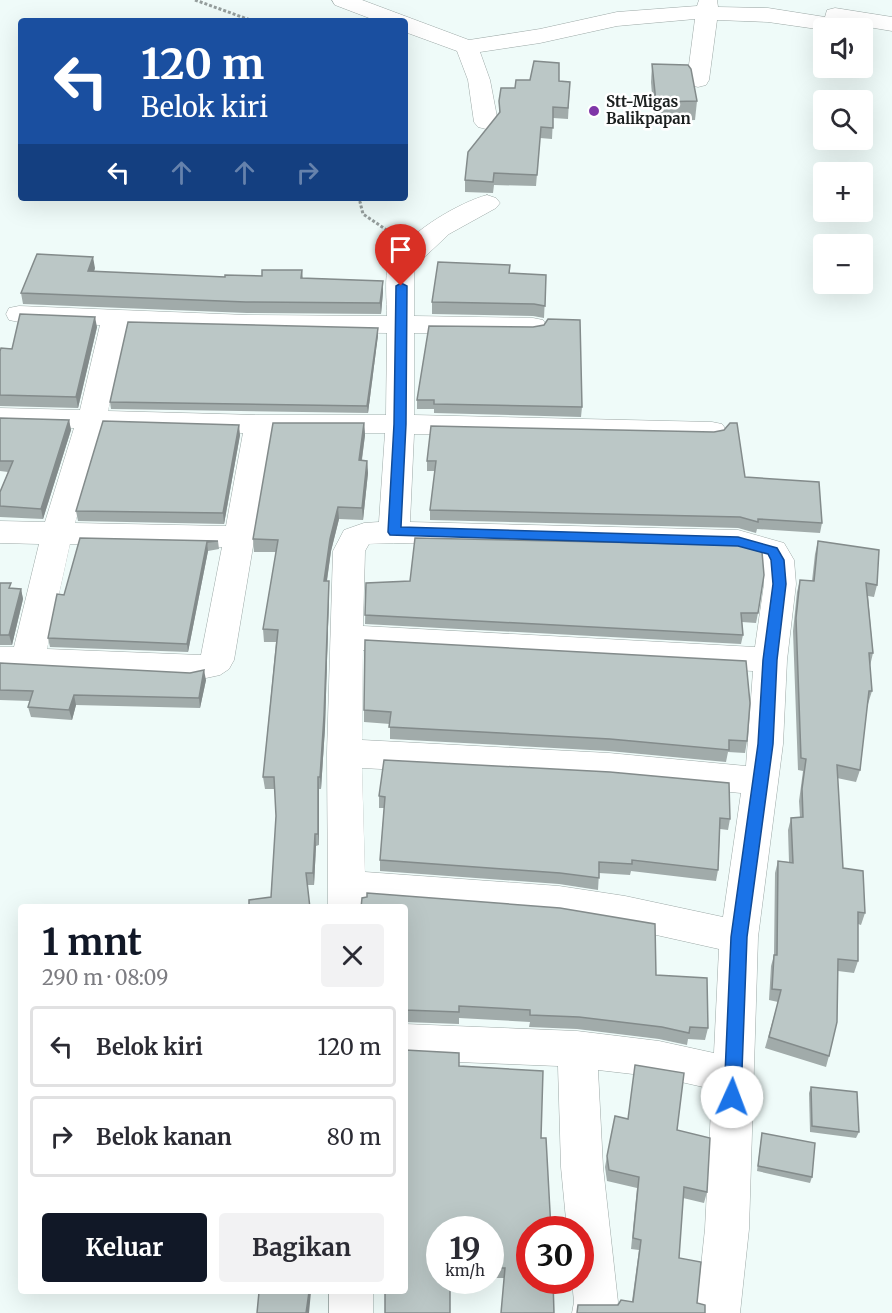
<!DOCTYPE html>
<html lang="id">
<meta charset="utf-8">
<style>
:root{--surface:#fff;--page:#f2f2f3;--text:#2b2b33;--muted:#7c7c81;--line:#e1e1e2;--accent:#111827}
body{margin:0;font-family:Merriweather,serif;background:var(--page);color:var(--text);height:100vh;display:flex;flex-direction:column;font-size:22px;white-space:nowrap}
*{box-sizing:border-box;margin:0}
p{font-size:20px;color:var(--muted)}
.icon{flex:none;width:33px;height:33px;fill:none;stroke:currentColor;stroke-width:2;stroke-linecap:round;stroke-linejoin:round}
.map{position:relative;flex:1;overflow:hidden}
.panel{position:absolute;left:18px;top:904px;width:390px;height:390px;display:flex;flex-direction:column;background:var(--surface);border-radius:6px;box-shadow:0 6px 24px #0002}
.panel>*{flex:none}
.hud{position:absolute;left:18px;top:18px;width:390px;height:183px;border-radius:6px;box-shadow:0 6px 24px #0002;background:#1a4fa0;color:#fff;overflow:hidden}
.buttons{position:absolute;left:813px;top:18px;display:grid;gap:12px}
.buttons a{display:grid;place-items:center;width:60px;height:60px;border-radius:6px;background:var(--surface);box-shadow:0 6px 24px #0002;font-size:30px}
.speed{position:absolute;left:426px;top:1216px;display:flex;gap:12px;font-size:30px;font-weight:700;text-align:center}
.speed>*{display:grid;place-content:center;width:78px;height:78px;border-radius:50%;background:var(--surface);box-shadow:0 6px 24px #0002;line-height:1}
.speed small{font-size:15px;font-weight:400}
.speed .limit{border:9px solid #d22;background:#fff;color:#111}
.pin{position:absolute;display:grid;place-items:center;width:51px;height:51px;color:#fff;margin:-62px -26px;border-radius:50% 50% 50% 0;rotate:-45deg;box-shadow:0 0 6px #0007}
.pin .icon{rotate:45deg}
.me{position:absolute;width:66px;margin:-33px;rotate:2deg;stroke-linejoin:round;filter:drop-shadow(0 0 4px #0008)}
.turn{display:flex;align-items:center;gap:21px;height:126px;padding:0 24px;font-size:27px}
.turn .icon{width:78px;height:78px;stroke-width:2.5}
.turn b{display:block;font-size:42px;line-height:51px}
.lanes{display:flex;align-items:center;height:57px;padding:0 24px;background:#0003;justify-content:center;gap:30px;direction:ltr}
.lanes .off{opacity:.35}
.round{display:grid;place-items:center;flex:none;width:63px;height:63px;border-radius:6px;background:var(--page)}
.headline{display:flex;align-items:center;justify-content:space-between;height:102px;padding:0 24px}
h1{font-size:36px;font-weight:700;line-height:45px;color:var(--accent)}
.button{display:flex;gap:12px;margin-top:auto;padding:12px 24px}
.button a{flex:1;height:69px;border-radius:6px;background:var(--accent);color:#fff;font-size:24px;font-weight:700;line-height:69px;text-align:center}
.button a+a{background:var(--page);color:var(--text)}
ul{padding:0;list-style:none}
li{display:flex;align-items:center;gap:18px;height:81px;margin:0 12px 9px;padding:0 12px;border:3px solid var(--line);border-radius:6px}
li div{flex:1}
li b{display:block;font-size:22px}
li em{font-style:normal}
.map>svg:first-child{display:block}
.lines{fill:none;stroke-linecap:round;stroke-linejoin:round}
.minor-casing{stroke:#9da9a7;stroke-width:1}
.path{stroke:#959e9d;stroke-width:3;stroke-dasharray:3 2;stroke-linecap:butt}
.minor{fill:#fff;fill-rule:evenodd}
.wall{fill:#a1abaa}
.shaded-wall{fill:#838b8b}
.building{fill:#bbc7c6;stroke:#838b8b;stroke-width:1.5}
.route{fill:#1a73e8;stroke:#114b97;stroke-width:1.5}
.poi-dot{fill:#7f36a8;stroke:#fff;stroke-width:2}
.labels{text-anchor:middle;stroke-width:5;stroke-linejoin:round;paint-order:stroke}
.far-poi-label{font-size:15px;font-weight:bold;fill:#1b1f1f;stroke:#fff;text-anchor:start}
</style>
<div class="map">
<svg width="892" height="1313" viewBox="0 0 892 1313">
<rect width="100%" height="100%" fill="#effbf9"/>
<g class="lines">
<g class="minor-casing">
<g id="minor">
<path d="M332,0H362L469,40L540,29L617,12L697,6L699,0H717L718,7L768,8L825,17L827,10L835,8L892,17V31L868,27L866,33H862V28L824,30L768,22L717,20L709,80L706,85L698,87L690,85L687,80L695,19L617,26L540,43L480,52L490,80L498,122L494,127L486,129L478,127L474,122L468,80L457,51L405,32V21H377L335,5Z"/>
<path d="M487,195L496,198L500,203L496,208L449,234L414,267V316L533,318L543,320L547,326L543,332L533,334L414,333V415L712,422L722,424L727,431L722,438L712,440L414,434L410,522L738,530L784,543L794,560L796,584L787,660L783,744L758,937L749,1229L740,1313H696L705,1229L712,1089L659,1077L598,1070L603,1167L618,1302L616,1313H572L574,1302L572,1281H580V1230H567L561,1167L558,1066L405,1060V1024L577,1031L659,1041L714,1053L719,949L625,928L559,918L366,903V908H328L327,753L333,551L344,530L364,523L379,522L385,433H272L234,660L229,669L220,675L192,681L0,671V647H14L39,544L0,543V521L45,522L74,428L0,426V408L80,410L100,325L19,322L9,320L6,314L9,308L19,306L247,315L387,316C387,304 384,275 389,265C402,236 457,203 487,195ZM127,327L247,331L387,333L386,415H259L108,411ZM103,429L243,433L226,526L75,523ZM394,543L738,552L762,560L764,584L755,647L363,626L365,551L369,544ZM70,544L222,547L201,655L47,649ZM363,650L753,671L746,766L609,753L362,740ZM362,768L609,781L741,793L723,917L625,896L559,886L365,872Z"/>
<rect x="329" y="1292" width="44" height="21"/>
</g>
</g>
<g class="path">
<path d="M195,0L253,21"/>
<path d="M365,198L360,202L363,214L391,233"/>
</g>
<use href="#minor" class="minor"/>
</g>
<g class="wall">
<path d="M652,64L697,101L695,120L654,121L651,82Z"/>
<path d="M559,81L570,82L568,119L553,118L552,139L540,138L536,186L494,185L493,193L465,192V180L499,114V101L515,88Z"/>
<path d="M510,265V273L546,275L544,318L533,316L432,314V302Z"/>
<path d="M95,268L94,272L225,277L262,276L302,270L303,278L383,281V292L381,314L247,313L23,304L21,293Z"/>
<path d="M429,326L582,407L581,417L434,413V409H417V400Z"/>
<path d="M97,327L78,408L0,406V351Z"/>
<path d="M378,328V335L368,413L111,409L110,402Z"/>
<path d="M0,418L69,420L71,430L43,519L0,517V492L8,472L0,471Z"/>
<path d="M364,423L365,435L362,460L367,461L368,473L363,520L339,519L331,551L327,581L329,593L325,728L321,789H319V845L316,846L314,885H308L271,897L276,816L275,789H265L263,777L276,642H264L263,629L276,552H254L253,539Z"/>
<path d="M240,435L224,524L78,521L76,511Z"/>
<path d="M427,461L745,477L822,523L820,533L757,529L756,533L738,528L430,520V510L435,471H427Z"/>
<path d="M80,538L218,541L219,549L208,551L188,652L50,647L48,638L64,595Z"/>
<path d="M818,541L877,585L874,597L868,596L873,653L870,666L872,691L868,704H867L860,770L856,782L837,778L843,868L865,913L861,925L858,924V961L854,973L838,971L829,1056L826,1067L765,1048L778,1002L769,1000L771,966L774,955L775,873L778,861L789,862L788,830L791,818L800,817L799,801L803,771L798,770L793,631L797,592L800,580L812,581L815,554Z"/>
<path d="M0,583L12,589H21L23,599L12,645H0Z"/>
<path d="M366,583L758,613L756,623L742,622L743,635L741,644L365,624Z"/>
<path d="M0,663L206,680L200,708L76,705L72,720L31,717L28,707L30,701L0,700Z"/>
<path d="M364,710L747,741L745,753L728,752L726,762L609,751L390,739V724L364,722Z"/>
<path d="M379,796L730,819L728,830L720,829L718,870L716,881L631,871L630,875L599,873L598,890L559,884L380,871V860L384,808H379Z"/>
<path d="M405,908L656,975L708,1028L705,1040L688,1039L687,1045L659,1039L577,1029L529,1027L530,1022L459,1018V1024L405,1022Z"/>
<path d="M459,1066L543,1071L504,1278H490V1230Z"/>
<path d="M811,1087L859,1132L856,1138L810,1132L809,1093Z"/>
<path d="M677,1130L707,1192L704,1203L683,1198L679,1258L697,1303L618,1305L632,1301L639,1250L631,1249L637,1188L607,1181L605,1167L607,1156Z"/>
<path d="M762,1133L812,1177L810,1183L757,1171L761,1139Z"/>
</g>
<g class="shaded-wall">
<path d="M93,257L95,268L90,282L88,271Z"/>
<path d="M383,281V292L381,314L380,303Z"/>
<path d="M95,317L97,327L78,408L76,397Z"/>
<path d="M378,328V335L368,413L367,406Z"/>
<path d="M69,420L71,430L43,519L41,509Z"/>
<path d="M364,423L365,435L360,472L359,460Z"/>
<path d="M239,425L240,435L224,524L223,513Z"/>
<path d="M367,461L368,473L363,520L362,508Z"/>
<path d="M338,507L339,519L331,551L325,593L324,581L330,539Z"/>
<path d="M207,542L208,551L188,652L187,644Z"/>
<path d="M329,581V593L325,728L321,789L320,777Z"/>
<path d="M21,589L23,599L12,645L9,635Z"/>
<path d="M204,670L206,680L200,708L199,698Z"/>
<path d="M74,695L76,705L72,720L69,710Z"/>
<path d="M318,777L319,789V845L318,834Z"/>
<path d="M315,834L316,846L314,885L313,873Z"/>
<path d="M309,1292H311L309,1313H306Z"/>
</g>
<g class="building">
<path d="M534,61L559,63V81L570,82L568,108L553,107V128L541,127L537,175L494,173L493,182L465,180L468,152L500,112L499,101L501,88H515L516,80H530Z"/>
<path d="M652,64L688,65L691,69L697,101L656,102Z"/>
<path d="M37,254L93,257L88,271L225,277V275L262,276V270H302L301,278L383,281L380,303L246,302L21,293Z"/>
<path d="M438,262L510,265L509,273L546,275L545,306L534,304L432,302Z"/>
<path d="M20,314L95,317L76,397L0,395V351L1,348L12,349Z"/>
<path d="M548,319L580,320L582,407L434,404V400H417L429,326L533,327L544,325Z"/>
<path d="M128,322L378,328L367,406L110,402Z"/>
<path d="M0,418L69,420L41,509L0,506V492L13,461H0Z"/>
<path d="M103,421L239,425L223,513L76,511Z"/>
<path d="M273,423H364L359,460L367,461L362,508L338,507L330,539L324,581H329L324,716L320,777H318V834H315L313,873H306L310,908H249V900L271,897L276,816L274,777H263L278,630L263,629L278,540L253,539Z"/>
<path d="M730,423H737L745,477L819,482L822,523L758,519V522L740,517L430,510L436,461H427L431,426L714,432L724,430Z"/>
<path d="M80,538L218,541L207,542L187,644L48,638L57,594L64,595Z"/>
<path d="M415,538L739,545L762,552L764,575L758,613H741L743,635L365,615L366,583L410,581Z"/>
<path d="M818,541L879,550L877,585L866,583L873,653H869L872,691H869L860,770L837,765L843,868L863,871L865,913L858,912V961L838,959L837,1022L829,1056L769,1037L781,990L772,989L774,955H777L778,861L793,863L791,818L803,817L802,789L806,759L801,758L796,618L800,580L814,581Z"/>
<path d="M0,583H11L9,588L21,589L9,635H0Z"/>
<path d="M365,640L746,661L750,703L747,741L729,740V750L610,739L389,727L391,712L364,710Z"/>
<path d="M0,663L190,673L204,670L199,698L74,695L69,710L28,707L33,691L0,690Z"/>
<path d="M384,760L610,772L729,783L730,819L720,818L718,870L632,860V864L599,862V878L560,873L380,860L385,797L379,796Z"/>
<path d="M367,893L560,908L655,924L656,975L707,978L708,1028L690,1027L689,1033L662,1027L579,1017L530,1015V1010L459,1006V1012L405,1010V908H361L362,898L367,897Z"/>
<path d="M405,1050L459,1053V1066L543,1071L541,1138H546L551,1230H530V1281H553L554,1313H501L505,1268H490V1230H440V1281H450V1313H385V1292H405Z"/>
<path d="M635,1065L684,1073L677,1130L710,1138L707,1192L684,1187L679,1258L701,1262L697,1303L705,1305V1313H577L578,1305H618L621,1300L633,1302L641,1240L633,1238L639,1177L609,1170L607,1156L615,1116L628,1119Z"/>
<path d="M811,1087L857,1092L859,1132L812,1126Z"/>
<path d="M762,1133L815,1143L812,1177L758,1166Z"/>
<path d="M259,1292H309L306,1313H257Z"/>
</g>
<path class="route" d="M401,283L407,286L406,424L401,527L738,537L777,548L784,560L786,584L777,660L773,744L747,937L741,1097L738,1102L732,1105L726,1102L724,1097L731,937L758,744L763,660L773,584L771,560L768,554L738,546L390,535L388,532L394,424L396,286Z"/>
<circle class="poi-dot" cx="594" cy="111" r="6"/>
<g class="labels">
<g class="far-poi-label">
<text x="606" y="107">Stt-Migas<tspan x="606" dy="17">Balikpapan</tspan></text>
</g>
</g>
</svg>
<div class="buttons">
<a><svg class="icon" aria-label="sound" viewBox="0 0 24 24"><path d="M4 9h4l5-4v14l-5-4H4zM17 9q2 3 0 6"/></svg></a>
<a><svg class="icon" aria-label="search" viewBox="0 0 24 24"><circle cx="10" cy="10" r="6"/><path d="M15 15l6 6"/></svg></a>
<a>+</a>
<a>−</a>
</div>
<div class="speed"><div>19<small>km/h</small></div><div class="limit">30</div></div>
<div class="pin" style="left:401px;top:286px;background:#d93025"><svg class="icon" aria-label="arrive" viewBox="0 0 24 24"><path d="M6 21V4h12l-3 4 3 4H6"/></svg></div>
<svg class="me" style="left:732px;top:1097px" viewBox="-20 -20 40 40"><circle r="19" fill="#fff"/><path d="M0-13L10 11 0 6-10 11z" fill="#1a73e8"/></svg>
<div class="hud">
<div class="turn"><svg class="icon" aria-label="left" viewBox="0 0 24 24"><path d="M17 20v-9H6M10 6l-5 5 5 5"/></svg><div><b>120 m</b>Belok kiri</div></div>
<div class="lanes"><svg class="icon" aria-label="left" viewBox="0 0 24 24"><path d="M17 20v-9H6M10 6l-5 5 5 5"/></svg><svg class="icon off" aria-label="ahead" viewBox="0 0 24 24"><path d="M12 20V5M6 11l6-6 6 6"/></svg><svg class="icon off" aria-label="ahead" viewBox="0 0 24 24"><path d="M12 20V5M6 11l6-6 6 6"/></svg><svg class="icon off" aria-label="right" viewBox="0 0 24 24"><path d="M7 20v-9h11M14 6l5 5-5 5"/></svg></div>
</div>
<section class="panel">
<div class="headline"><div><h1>1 mnt</h1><p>290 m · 08:09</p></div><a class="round"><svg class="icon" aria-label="close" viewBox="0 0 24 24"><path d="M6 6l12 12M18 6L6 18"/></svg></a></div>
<ul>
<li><svg class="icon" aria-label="left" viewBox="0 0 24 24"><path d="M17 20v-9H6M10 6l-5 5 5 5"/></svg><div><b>Belok kiri</b></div><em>120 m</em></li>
<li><svg class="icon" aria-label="right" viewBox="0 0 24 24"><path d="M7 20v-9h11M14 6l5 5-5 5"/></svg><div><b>Belok kanan</b></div><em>80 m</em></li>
</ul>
<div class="button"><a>Keluar</a><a>Bagikan</a></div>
</section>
</div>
